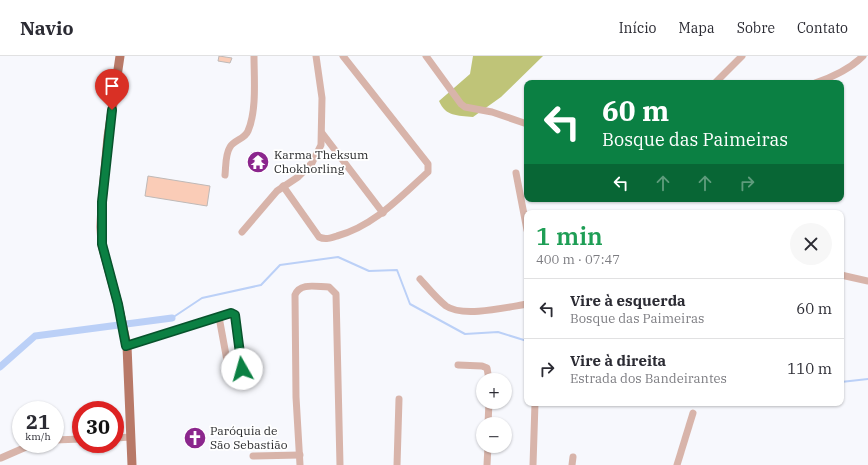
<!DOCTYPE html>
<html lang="pt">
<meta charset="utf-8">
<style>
:root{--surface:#fff;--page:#f7f7f7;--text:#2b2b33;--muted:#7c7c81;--line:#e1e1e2}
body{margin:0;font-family:"IBM Plex Serif",serif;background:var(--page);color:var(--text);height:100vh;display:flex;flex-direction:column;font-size:15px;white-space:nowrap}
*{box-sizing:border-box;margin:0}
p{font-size:13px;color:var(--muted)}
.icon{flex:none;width:22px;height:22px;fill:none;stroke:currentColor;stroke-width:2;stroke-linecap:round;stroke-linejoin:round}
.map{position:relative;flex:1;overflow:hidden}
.panel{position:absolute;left:524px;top:154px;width:320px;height:196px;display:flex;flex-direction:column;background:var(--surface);border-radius:8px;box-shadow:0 1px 3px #0004}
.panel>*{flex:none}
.hud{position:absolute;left:524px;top:24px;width:320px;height:122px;border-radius:8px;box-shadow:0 1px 3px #0004;background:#0b8043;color:#fff;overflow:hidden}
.fabs{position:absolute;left:476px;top:317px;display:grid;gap:8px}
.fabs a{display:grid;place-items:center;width:36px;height:36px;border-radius:50%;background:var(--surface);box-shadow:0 1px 3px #0004;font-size:20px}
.speed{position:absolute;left:12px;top:345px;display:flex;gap:8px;font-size:20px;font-weight:700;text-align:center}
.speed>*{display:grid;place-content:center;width:52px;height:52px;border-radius:50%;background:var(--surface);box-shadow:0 1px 3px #0004;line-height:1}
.speed small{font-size:10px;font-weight:400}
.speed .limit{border:6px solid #d22;background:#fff;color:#111}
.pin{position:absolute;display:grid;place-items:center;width:34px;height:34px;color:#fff;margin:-41px -17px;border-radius:50% 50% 50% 0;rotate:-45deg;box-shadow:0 0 4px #0007}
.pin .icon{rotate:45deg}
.me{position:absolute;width:44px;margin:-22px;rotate:353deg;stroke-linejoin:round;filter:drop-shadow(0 0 3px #0008)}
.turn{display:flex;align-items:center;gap:14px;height:84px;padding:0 12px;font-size:18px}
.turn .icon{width:52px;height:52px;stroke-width:2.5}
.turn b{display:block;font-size:28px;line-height:34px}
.lanes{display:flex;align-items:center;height:38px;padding:0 12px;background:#0003;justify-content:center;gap:20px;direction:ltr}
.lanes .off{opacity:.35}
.round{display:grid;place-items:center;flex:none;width:42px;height:42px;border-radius:21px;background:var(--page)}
.head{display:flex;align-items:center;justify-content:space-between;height:68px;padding:0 12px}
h1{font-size:24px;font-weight:600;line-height:30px;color:#1e9e55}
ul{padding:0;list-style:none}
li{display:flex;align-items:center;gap:12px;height:60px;padding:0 12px;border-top:1px solid var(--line)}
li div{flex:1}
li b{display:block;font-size:15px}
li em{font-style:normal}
header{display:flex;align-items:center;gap:24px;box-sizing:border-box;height:56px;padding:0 20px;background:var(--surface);border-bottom:1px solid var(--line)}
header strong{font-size:19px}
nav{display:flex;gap:22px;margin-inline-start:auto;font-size:14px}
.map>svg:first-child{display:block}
.forest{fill:#bfc478}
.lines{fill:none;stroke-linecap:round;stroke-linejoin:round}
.stream{stroke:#bbd0f7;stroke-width:2}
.canal{stroke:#bbd0f7;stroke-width:7}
.building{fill:#faccb7;stroke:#bfb9b7}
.minor{stroke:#d8b4aa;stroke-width:7}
.major{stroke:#b87968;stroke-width:9}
.route-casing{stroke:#07532c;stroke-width:10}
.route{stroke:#0b8043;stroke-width:7}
.labels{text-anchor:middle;stroke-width:3.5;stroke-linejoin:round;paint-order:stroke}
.poi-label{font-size:12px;fill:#2b2c2e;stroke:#fff;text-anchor:start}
</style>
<header>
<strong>Navio</strong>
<nav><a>Início</a><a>Mapa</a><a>Sobre</a><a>Contato</a></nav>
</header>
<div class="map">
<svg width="868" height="409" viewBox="0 0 868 409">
<rect width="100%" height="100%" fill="#f7f8fd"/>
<path class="forest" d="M473,0H543L501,41L473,61C457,59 446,61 439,45L470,18Z"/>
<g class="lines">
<g class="stream">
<path d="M172,262L202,242L261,229L280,209L338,201L369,215L397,214L410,248L465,278L498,276L527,285"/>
<path d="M841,326L868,323"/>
</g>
<path class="canal" d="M0,311L35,280L172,262"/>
</g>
<g class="building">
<path d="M219,0L232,2L230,7L218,5Z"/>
<path d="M148,120L210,130L207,150L145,140Z"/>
</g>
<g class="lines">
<g class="minor">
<path d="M426,0L461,48L465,51L492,56L527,68"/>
<path d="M715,27L742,0"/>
<path d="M815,27C833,21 850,13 863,0"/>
<path d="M322,77L383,157"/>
<path d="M516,117L527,174"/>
<path d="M225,119C226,110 225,99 230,91C234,84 245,83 248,75C257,54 254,22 254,0"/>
<path d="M283,130L319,181C325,184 331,182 337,180C374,170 400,141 428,116V108L343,0"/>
<path d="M242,176L277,135L298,121L312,107L321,89L322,42L316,0"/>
<path d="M841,219L868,225"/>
<path d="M420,223C428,232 437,243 446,250C463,262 508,251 527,248"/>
<path d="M127,290L219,261L234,258L242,313L240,318L236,320L232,317L228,310L219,261"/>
<path d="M458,309L482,310L487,312L489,324"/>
<path d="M488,368L489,346"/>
<path d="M115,382L131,381"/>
<path d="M55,384L81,383"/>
<path d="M253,400L300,399"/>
<path d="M1,402L33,388"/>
<path d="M300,409L296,341L295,239C300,226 317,231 329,231L336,238L340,409"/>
<path d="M397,409L399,343"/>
<path d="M487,409L488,390"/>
<path d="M533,409L535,347"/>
<path d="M572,409L573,401"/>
<path d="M677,409L693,357"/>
</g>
<path class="major" d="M120,0L108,81L102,146L101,171L102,189L118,248L127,290L132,409"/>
</g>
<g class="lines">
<g class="route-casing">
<path id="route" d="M112,54L102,146V188L118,248L126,290L231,257L235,259L242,313"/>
</g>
<use href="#route" class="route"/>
</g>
<defs>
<g id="temple-disc" transform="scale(1.15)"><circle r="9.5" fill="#8b268d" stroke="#fff"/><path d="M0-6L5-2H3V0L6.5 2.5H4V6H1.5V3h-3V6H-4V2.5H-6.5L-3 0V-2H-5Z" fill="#fff"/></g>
<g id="church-disc" transform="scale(1.15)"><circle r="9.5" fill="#8b268d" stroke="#fff"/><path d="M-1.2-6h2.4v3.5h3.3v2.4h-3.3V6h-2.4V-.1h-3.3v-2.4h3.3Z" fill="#fff"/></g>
</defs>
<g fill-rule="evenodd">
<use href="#temple-disc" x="258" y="106"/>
<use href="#church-disc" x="195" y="382"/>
</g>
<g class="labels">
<g class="poi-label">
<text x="274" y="103">Karma Theksum<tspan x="274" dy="14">Chokhorling</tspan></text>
<text x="210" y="379">Paróquia de<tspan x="210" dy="14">São Sebastião</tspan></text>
</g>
</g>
</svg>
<div class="fabs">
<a>+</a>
<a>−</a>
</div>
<div class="speed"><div>21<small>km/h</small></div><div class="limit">30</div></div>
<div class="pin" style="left:112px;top:54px;background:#d93025"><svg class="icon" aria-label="arrive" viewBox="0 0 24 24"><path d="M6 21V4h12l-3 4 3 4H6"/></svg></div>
<svg class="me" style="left:242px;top:313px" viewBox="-20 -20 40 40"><circle r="19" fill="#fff"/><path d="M0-13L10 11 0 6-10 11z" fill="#0b8043"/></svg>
<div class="hud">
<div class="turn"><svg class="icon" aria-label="left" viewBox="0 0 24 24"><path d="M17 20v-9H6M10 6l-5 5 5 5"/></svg><div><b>60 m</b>Bosque das Paimeiras</div></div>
<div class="lanes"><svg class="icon" aria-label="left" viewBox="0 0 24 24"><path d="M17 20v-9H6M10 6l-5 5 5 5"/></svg><svg class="icon off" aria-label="ahead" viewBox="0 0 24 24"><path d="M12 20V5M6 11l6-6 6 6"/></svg><svg class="icon off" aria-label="ahead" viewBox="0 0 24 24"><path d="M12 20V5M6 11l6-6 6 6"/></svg><svg class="icon off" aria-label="right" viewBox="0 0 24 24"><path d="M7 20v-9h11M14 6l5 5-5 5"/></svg></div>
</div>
<section class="panel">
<div class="head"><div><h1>1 min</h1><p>400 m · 07:47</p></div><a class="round"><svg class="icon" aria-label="close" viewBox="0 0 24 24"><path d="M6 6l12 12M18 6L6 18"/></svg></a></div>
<ul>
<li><svg class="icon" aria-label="left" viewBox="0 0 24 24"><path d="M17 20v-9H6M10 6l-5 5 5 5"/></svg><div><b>Vire à esquerda</b><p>Bosque das Paimeiras</p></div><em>60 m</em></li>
<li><svg class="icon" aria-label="right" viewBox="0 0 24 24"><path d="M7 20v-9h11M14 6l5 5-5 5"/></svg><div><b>Vire à direita</b><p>Estrada dos Bandeirantes</p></div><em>110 m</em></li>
</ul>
</section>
</div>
